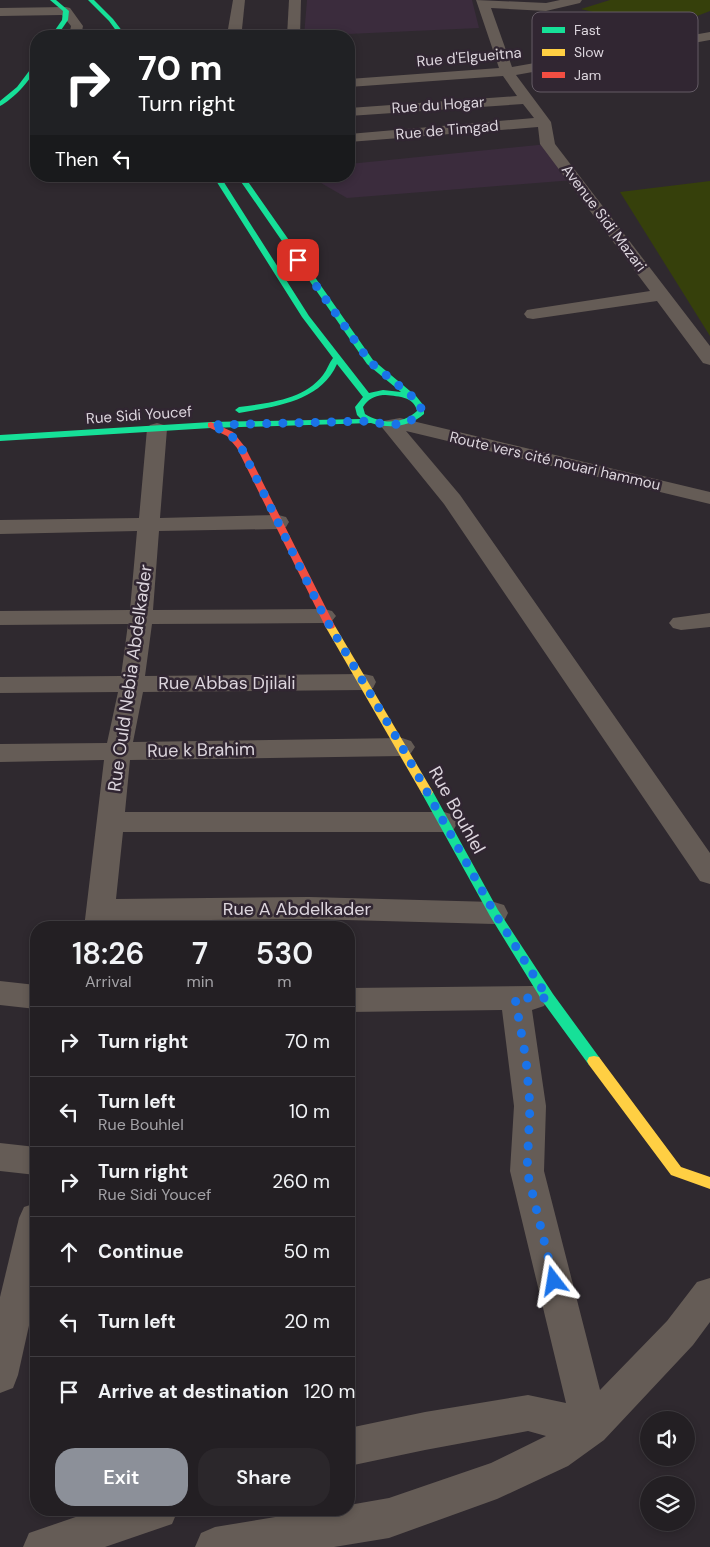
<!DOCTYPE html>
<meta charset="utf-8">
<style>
:root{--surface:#231f23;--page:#2b272b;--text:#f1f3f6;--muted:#a3a2a6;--line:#403d41;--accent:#8c9099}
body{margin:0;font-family:"DM Sans",sans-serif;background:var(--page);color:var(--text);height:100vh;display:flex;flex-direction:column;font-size:19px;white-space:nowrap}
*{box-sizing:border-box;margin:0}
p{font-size:16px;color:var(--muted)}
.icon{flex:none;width:28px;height:28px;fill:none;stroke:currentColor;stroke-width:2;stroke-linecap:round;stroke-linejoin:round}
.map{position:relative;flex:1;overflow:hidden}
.drawer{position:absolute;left:30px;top:921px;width:325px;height:595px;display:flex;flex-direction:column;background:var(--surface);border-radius:20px;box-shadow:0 2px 8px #0003,0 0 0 1px var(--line)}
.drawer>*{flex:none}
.hud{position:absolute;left:30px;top:30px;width:325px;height:152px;border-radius:20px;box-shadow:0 2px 8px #0003,0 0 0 1px var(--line);background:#202124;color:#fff;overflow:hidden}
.buttons{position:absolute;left:640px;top:1411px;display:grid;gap:10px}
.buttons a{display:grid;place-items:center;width:55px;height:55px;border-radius:50%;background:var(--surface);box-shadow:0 2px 8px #0003,0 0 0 1px var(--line);font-size:25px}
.pin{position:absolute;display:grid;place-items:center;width:42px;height:42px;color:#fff;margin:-21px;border-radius:10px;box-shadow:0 2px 8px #0006}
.me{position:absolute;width:55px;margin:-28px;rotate:346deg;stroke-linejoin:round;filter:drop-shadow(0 0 4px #0008)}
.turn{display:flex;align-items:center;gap:18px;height:105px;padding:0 25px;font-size:22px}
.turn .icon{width:65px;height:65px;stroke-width:2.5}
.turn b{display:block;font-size:35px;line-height:42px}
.then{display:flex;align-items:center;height:48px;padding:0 25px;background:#0003;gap:10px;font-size:19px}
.eta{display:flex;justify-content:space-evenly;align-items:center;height:85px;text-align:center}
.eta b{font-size:30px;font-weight:600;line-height:35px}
.button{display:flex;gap:10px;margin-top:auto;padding:10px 25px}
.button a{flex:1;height:58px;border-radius:20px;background:var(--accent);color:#fff;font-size:20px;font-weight:600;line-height:58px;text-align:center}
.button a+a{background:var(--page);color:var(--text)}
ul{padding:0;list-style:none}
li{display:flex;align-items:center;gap:15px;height:70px;padding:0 25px;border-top:1px solid var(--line)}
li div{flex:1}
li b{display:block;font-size:19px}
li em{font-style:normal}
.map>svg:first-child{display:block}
.built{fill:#3b2c3d}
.green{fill:#36400b}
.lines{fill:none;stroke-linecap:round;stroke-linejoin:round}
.street{fill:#655c56;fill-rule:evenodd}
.fast{fill:#16e098;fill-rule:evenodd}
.slow{fill:#ffcf43;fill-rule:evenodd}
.jam{fill:#f24e42;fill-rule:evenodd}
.route{stroke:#1a73e8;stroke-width:9;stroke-dasharray:0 16.2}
.labels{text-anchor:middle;stroke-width:5;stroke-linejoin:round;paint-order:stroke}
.far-street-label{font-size:15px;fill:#dcd5dd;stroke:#312632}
.street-label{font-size:18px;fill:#dcd5dd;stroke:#312632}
.key{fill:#312632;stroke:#645b65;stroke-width:1}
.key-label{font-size:14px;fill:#dcd5dd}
</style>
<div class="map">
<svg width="710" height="1547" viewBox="0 0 710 1547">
<rect width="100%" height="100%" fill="#2f292f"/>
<g class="built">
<path d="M307,0H472L479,28L304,36Z"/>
<path d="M548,144L574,180L347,198L309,176H349V164Z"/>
</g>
<g class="green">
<path d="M610,0H710V11L697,16L691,35L541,60L535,42L593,12L581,9Z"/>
<path d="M710,181V336L620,192Z"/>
</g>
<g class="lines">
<g class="street">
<path d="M233,0H245L242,29L235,33L228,29Z"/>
<path d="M289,0H301L300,36H287Z"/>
<path d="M476,0L546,3L560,0H582L580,3L546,11L491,8L512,67L710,32V40L516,75L551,122L555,144L710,346V365L703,363L657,301L533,319L527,318L524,314L527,310L533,309L650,291L540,144L538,127L349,142V134L534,118L523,104L349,116V108L517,96L503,76L349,87V79L499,68Z"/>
<path d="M66,7L70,8L83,26L81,36H69L71,26L62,15L0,16V8Z"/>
<path d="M400,418L710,492V504L406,431L460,495L710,853V884L700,881L444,504L380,425L383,421Z"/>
<path d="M157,423L164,425L167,429L160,518L278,515L286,517L289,522L286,527L278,529L159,531L153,610L324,609L332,611L336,616L332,621L324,623L152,624L145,676L364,674L373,676L376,682L373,688L364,690L143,692L133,742L402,738L411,741L415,747L411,753L402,756L130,760L125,812H444L454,815L458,822L454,829L444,832H123L116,899L309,897L494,902L504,905L508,913L504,921L494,924L309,919L113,921V928H84L104,760L0,762V744L107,743L118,692L0,693V677L121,676L128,624L0,625V611L130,610L137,531L0,534V520L139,518L147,429L150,425Z"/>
<path d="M710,613V627L681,630L673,628L669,623L673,618Z"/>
<path d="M0,981L36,985V1009L0,1005Z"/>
<path d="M533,986L544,990L548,998L544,1006L532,1010L546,1106L544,1171L600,1390L667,1321L697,1282L710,1278V1322L693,1345L604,1440L568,1466L497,1499L389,1538L334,1547H195L201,1533L215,1527L318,1510H349V1505L389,1498L491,1463L546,1436L528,1431L425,1450L349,1466V1428L425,1412L528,1395L566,1403L510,1171L514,1106L502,1010L349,1012V988Z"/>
<path d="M0,1143L36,1147V1175L0,1171Z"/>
<path d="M36,1203V1294L18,1375L13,1388L0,1393V1297L19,1218L24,1207Z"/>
<path d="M96,1510H178L172,1524L105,1547H23L29,1533Z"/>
</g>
<g class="fast">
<path d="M50,0H56L69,11L68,20L57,36H51L62,20L63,11Z"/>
<path d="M88,0H94L113,19L126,36H120L109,21Z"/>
<path d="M36,62C37,76 12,100 0,106V101L17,87Z"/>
<path d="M213,176H220L309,316L369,393L383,390L401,392L367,364L237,176H244L373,360L416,396L424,406V414C409,427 390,429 371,423L211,428L0,441V435L211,422L361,419L357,415L355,407L363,397L337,364C320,402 276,406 239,413L235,410L239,407C268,403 304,400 323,375C327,370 329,363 333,358L302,317ZM383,395C396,396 414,396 417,411C402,425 381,424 365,414L363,407C368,399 374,396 383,395Z"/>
<path d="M427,788L433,792L498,910L553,994L599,1057L601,1061L599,1065L594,1066L589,1065L543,1002L490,916L421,792Z"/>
</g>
<g class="slow">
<path d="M330,623L335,626L433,792L431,795H423L421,792L325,626Z"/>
<path d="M594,1056L599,1057L681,1167L710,1177V1189L671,1175L589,1065L587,1061L589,1057Z"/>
</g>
<path class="jam" d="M211,422L233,432L245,447L335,626L334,628L330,629L325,626L237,448L227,436L208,427V423Z"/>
</g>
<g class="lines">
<path class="route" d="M298,260L370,362L419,402L421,407L420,413C408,427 387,426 370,421L211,425L230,434L241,447L324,616L402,747L494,912L548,998H515L526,1059L530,1106L527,1171L554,1281"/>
</g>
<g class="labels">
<g class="far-street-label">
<text transform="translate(469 57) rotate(-5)" y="5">Rue d'Elgueitna</text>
<text transform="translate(438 105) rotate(-4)" y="5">Rue du Hogar</text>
<text transform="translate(447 130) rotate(-5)" y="5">Rue de Timgad</text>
<text transform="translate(604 218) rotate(53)" y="5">Avenue Sidi Mazari</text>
<text transform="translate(139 415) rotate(-4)" y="5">Rue Sidi Youcef</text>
<text transform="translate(555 461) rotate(13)" y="5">Route vers cité nouari hammou</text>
</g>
<g class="street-label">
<text transform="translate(130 678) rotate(-82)" y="6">Rue Ould Nebia Abdelkader</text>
<text x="227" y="689">Rue Abbas Djilali</text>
<text transform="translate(201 750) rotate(-1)" y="6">Rue k Brahim</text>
<text transform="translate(457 810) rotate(61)" y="6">Rue Bouhlel</text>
<text x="297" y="915">Rue A Abdelkader</text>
</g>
</g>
<rect x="532" y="12" width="166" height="80" rx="8" class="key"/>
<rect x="542" y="27" width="23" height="6" fill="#16e098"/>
<rect x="542" y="49" width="23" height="7" fill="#ffcf43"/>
<rect x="542" y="72" width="23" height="6" fill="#f24e42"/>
<g class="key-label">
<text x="574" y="35">Fast</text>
<text x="574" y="57">Slow</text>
<text x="574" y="80">Jam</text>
</g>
</svg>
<div class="buttons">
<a><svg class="icon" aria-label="sound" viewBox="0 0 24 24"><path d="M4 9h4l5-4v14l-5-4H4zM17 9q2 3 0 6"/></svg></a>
<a><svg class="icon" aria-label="layers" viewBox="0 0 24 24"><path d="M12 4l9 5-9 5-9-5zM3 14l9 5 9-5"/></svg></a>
</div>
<div class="pin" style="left:298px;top:260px;background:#d93025"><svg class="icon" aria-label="arrive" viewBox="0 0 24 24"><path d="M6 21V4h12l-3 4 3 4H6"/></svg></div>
<svg class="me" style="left:554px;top:1281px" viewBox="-20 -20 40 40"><path d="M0-17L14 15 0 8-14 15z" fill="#1a73e8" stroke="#fff" stroke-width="4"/></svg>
<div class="hud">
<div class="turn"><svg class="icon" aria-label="right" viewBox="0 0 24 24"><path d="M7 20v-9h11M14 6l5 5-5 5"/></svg><div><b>70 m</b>Turn right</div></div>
<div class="then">Then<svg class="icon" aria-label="left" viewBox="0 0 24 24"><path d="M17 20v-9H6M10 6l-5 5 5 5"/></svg></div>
</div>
<section class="drawer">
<div class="eta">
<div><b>18:26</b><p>Arrival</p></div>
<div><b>7</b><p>min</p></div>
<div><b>530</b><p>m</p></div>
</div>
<ul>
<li><svg class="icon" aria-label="right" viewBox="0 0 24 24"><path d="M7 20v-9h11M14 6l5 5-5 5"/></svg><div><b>Turn right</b></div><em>70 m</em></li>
<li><svg class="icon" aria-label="left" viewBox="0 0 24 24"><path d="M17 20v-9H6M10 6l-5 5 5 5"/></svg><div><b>Turn left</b><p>Rue Bouhlel</p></div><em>10 m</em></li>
<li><svg class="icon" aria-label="right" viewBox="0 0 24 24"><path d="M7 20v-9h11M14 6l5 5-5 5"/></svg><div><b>Turn right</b><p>Rue Sidi Youcef</p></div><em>260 m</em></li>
<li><svg class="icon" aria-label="ahead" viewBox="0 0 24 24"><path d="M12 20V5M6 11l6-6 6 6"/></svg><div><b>Continue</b></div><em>50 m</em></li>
<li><svg class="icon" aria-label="left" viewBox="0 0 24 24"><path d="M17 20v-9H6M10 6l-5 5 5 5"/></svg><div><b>Turn left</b></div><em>20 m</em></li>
<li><svg class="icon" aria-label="arrive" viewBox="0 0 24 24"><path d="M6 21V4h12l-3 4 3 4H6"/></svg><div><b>Arrive at destination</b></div><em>120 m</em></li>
</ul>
<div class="button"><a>Exit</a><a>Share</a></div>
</section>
</div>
